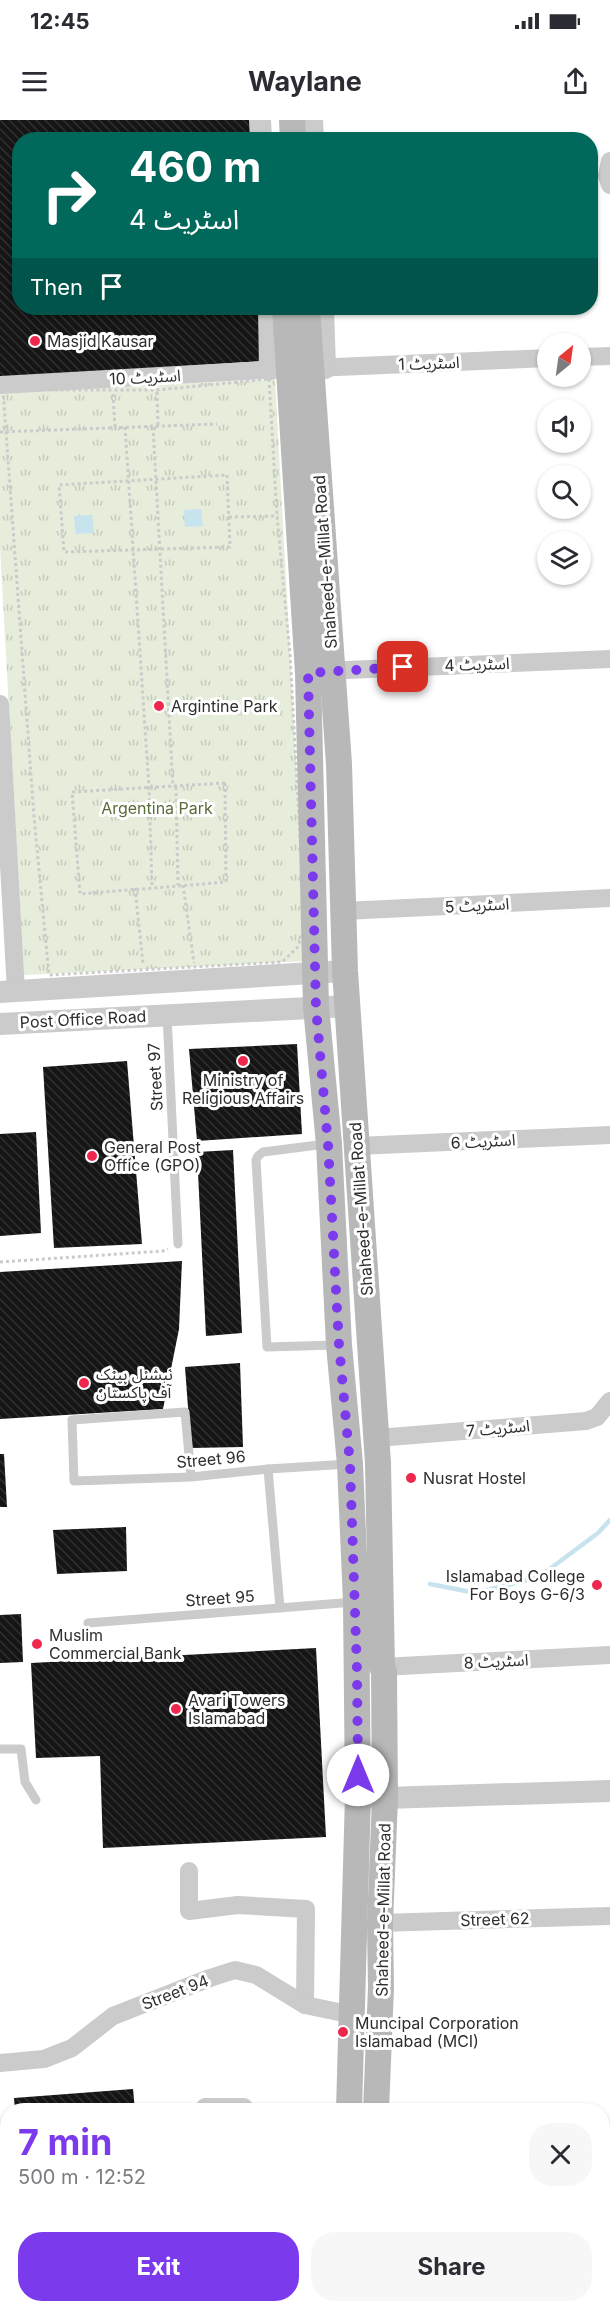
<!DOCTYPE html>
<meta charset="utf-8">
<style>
:root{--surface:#fff;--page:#f7f7f7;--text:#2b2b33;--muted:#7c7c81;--accent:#7c3aed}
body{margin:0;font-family:Inter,"Noto Sans Arabic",sans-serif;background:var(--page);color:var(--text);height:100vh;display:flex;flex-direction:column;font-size:22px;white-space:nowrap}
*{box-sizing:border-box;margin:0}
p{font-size:20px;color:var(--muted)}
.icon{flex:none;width:33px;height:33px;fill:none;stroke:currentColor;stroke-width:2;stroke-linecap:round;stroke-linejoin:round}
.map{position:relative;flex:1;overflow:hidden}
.drawer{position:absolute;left:0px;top:1983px;width:610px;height:210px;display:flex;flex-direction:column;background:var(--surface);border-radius:24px 24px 0 0;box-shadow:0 2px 4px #0004}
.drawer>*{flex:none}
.guide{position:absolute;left:12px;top:12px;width:586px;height:183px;border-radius:24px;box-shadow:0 2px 4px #0004;background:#00695c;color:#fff;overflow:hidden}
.needle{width:39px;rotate:29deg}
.fabs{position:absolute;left:537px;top:213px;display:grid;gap:12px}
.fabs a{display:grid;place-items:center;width:54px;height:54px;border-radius:50%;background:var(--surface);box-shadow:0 2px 4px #0004;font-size:30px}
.pin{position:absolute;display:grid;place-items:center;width:51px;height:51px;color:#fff;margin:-26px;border-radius:12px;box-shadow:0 3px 9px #0006}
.me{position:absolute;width:66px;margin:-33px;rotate:0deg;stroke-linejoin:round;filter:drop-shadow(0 0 4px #0008)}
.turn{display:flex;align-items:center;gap:21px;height:126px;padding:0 18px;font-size:27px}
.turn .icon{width:78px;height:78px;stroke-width:2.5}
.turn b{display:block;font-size:42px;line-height:51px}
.then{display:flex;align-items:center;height:57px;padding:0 18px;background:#0003;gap:12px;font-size:22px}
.round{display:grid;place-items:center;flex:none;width:63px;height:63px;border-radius:24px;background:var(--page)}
.overview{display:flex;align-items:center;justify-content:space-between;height:102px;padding:0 18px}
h1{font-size:36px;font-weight:700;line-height:45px;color:var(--accent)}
.cta{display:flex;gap:12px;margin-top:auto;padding:12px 18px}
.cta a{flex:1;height:69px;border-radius:24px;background:var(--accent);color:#fff;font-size:24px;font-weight:700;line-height:69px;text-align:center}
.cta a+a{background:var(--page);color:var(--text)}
.status{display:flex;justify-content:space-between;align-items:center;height:42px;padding:0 30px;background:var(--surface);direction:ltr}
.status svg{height:16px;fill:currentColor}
header{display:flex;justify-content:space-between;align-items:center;height:78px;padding:0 18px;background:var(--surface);font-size:27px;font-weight:700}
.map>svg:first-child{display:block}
.grass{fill:url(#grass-tufts)}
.water{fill:#c6e3ee}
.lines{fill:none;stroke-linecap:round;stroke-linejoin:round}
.stream{stroke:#c6e3ee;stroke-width:4.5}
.building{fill:url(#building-back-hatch)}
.path{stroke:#cbcbcb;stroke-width:3;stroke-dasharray:3 3;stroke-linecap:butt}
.service{stroke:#cbcbcb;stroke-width:9}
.minor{stroke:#cbcbcb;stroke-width:18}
.tertiary{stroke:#cbcbcb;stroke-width:22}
.secondary{stroke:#b8b8b8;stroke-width:26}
.route{stroke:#7c3aed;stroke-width:10;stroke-dasharray:0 18}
.poi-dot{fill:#ef274c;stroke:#fff;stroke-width:2}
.labels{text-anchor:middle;stroke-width:6;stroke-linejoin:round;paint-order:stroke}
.poi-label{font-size:16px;fill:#2e2e2e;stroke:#fff;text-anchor:start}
.street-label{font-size:16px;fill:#2e2e2e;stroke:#fff}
.park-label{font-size:16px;fill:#576d39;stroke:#fff}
</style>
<div class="status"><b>12:45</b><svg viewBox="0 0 49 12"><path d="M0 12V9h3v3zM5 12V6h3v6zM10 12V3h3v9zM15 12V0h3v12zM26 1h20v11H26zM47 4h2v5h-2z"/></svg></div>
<header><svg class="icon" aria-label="menu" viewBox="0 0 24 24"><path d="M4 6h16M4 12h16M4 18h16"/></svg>Waylane<svg class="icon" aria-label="share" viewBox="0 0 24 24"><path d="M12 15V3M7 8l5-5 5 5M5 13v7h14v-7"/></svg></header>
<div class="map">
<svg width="610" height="2193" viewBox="0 0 610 2193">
<defs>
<pattern id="grass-tufts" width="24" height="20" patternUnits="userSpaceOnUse" patternTransform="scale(1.5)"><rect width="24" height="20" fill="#e6eddb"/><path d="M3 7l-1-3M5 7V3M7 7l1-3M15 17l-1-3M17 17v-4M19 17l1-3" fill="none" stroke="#c6ccbc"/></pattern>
<pattern id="building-back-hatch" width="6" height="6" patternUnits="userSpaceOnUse" patternTransform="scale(1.5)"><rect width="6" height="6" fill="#151515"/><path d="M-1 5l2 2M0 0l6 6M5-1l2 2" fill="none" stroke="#2f2f2f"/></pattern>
</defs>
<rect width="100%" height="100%" fill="#fff"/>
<path class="grass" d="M275,259L307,841L24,855L0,428V273Z"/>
<g class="water">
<path d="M201,389L203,406L185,407L184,390Z"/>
<path d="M92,395L94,413L76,414L74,396Z"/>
</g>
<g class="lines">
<path class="stream" d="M430,1464L476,1473L539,1457L598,1413L610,1400"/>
</g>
<g class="building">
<path d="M0,0H252L253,20H20V188H261L264,241L0,258Z"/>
<path d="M297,924L302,1014L197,1021L189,929Z"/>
<path d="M127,941L142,1124L54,1128L43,947Z"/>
<path d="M36,1012L41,1113L0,1116V1014Z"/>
<path d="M233,1030L242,1213L206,1216L197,1032Z"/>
<path d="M182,1141L179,1209L163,1289L0,1299V1152Z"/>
<path d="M240,1243L243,1327L191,1328L185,1247Z"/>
<path d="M0,1334H4L7,1387H0Z"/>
<path d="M126,1407L127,1451L57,1454L53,1410Z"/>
<path d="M21,1494L23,1542L0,1543V1495Z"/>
<path d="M316,1528L326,1717L103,1728L100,1636L36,1638L31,1543Z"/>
<path d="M133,1969L135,1990H15L14,1978Z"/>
<path d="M22,2186H111V2187L23,2191Z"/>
</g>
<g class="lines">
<g class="path">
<path d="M269,259L277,396L290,534L305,808L297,828L282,842L49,855L34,697L3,270H157Z"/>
<path d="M157,272L158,306"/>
<path d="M113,274L115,308"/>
<path d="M125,307L149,668L152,767"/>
<path d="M153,307L173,667"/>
<path d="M0,312L217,304"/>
<path d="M227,355L230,427L64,432L59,365Z"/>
<path d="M229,397L278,396"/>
<path d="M225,663L226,762L80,774L72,672Z"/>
<path d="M176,667L178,765"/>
<path d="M183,765L194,843"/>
<path d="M135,768L143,844"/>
<path d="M0,1142L163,1131L168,1129"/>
</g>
<g class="service">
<path d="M167,895L178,1124"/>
<path d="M326,1024L263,1032L258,1036L256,1040L267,1227L336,1225"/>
<path d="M268,1349L280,1488"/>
<path d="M191,1357L185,1292L72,1300L74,1361L191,1357L268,1349L349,1344"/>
<path d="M88,1503L354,1482"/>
<path d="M0,1629H21L25,1662L36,1680"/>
</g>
<g class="minor">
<path d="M610,41L607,56L610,65"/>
<path d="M580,237L610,236"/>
<path d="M313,248L548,238"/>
<path d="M0,265L282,249"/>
<path d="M322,551L610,539"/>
<path d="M0,584L16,871"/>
<path d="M344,791L610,778"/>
<path d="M357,1026L610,1015"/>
<path d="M377,1318L586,1301L597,1297L610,1281"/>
<path d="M382,1547L610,1535"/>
<path d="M189,1751V1791L238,1785L306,1789L305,1885"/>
<path d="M380,1803L610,1796"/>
<path d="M0,1943L44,1939L72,1928L113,1896L210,1858L235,1850L256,1855L305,1885L353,1895"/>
<path d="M206,1990L205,1987H244V1990"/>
<path d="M604,2032L610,2099"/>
<path d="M5,2193L1,2133H8"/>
<path d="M203,2193L206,2186"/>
</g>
<g class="tertiary">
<path d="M260,0L261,20"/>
<path d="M312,0L313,20"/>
<path d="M269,188L270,249"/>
<path d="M323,188L325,248"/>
<path d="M0,872L345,851"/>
<path d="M0,904L348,886"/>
<path d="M369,1677L385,1678L610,1671"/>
</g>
<g class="secondary">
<path d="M292,0L293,20"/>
<path d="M285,188L308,553L316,887L329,1024L339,1225L350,1344L356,1482L358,1676L349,1990"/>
<path d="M307,188L339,644L345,851L378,1343L382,1547L384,1551L385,1678L380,1803L381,1868L376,1990"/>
<path d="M325,2193L326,2186"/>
<path d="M353,2193L355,2186"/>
</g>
</g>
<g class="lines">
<path class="route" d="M358,1655L357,1551L350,1344L339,1225L328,1024L316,888L308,553L403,547"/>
</g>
<g class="poi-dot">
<circle cx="35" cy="221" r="6"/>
<circle cx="159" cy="586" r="6"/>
<circle cx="243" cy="941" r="6"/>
<circle cx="92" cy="1036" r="6"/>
<circle cx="84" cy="1263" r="6"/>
<circle cx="411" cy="1358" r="6"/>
<circle cx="597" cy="1465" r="6"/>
<circle cx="37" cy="1524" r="6"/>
<circle cx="176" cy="1589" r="6"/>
<circle cx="343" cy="1912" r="6"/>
</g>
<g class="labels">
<g class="poi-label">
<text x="47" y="227">Masjid Kausar</text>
<text x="171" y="592">Argintine Park</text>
<text x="243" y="966" text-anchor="middle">Ministry of<tspan x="243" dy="18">Religious Affairs</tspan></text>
<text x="104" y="1033">General Post<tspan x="104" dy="18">Office (GPO)</tspan></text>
<text x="96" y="1260">نیشنل بینک<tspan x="96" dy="18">آف پاکستان</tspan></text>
<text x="423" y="1364">Nusrat Hostel</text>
<text x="585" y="1462" text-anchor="end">Islamabad College<tspan x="585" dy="18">For Boys G-6/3</tspan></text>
<text x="49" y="1521">Muslim<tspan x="49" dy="18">Commercial Bank</tspan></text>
<text x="188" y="1586">Avari Towers<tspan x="188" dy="18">Islamabad</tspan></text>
<text x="355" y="1909">Muncipal Corporation<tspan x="355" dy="18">Islamabad (MCI)</tspan></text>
</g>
<g class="street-label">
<text transform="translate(429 243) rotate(-2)" y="6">اسٹریٹ 1</text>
<text transform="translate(145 257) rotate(-3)" y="6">اسٹریٹ 10</text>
<text transform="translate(325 442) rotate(-94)" y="6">Shaheed-e-Millat Road</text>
<text transform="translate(477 544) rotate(-2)" y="6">اسٹریٹ 4</text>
<text transform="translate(477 785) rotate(-3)" y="6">اسٹریٹ 5</text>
<text transform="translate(83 899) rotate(-3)" y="6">Post Office Road</text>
<text transform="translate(155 957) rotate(-93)" y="6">Street 97</text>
<text transform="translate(483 1021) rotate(-3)" y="6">اسٹریٹ 6</text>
<text transform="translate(361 1089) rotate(-94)" y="6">Shaheed-e-Millat Road</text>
<text transform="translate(498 1308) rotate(-5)" y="6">اسٹریٹ 7</text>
<text transform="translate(211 1339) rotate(-5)" y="6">Street 96</text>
<text transform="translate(220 1478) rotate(-4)" y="6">Street 95</text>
<text transform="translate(496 1541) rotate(-3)" y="6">اسٹریٹ 8</text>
<text transform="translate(383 1790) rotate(-89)" y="6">Shaheed-e-Millat Road</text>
<text transform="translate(495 1799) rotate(-2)" y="6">Street 62</text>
<text transform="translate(175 1872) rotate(-21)" y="6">Street 94</text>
</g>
<g class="park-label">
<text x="157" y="694">Argentina Park</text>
</g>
</g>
</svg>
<div class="fabs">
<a><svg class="needle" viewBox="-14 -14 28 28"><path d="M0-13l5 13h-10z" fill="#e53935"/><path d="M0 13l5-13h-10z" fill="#7c7c81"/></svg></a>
<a><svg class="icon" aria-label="sound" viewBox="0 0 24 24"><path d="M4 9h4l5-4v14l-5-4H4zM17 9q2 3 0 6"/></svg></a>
<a><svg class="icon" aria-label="search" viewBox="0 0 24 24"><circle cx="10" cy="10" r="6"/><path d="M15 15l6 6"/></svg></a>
<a><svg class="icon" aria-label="layers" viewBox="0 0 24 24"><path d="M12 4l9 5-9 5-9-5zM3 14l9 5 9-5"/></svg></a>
</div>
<div class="pin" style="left:403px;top:547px;background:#d93025"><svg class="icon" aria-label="arrive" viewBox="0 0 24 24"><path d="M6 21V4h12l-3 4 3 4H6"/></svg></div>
<svg class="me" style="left:358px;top:1655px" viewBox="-20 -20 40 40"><circle r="19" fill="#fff"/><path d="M0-13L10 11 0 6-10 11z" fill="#7c3aed"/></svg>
<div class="guide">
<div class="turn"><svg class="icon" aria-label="right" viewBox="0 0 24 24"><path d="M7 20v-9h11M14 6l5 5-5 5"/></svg><div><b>460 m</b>اسٹریٹ 4</div></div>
<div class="then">Then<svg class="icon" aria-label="arrive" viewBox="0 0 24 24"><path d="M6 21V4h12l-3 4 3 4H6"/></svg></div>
</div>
<section class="drawer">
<div class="overview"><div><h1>7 min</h1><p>500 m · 12:52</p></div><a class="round"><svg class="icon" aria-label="close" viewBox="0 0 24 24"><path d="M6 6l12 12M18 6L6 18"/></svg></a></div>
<div class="cta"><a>Exit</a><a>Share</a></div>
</section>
</div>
